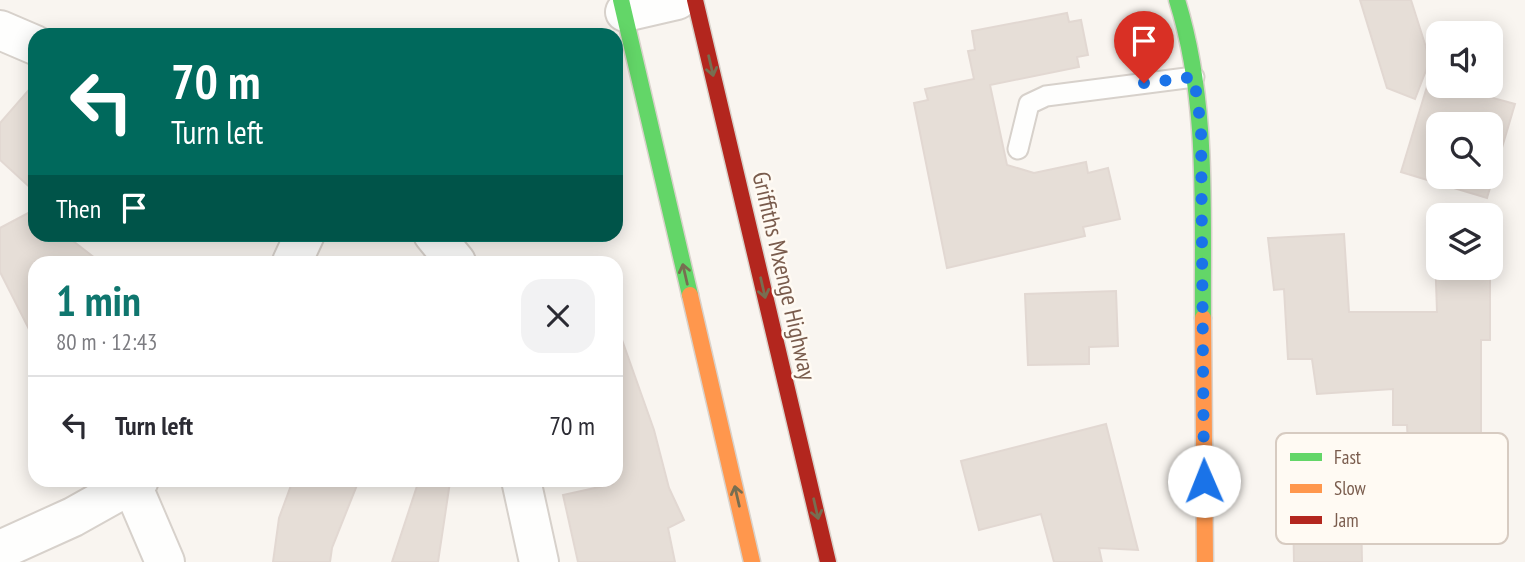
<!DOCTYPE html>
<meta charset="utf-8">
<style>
:root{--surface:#fff;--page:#f2f2f3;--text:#2b2b33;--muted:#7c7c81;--line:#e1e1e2;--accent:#0f766e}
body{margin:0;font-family:"PT Sans Narrow",sans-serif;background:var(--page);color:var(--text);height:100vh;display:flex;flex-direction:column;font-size:26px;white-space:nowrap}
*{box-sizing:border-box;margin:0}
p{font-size:23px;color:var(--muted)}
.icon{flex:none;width:38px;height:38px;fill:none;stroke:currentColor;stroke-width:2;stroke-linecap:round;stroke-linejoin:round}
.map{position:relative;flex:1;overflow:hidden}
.side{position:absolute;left:28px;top:256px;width:595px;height:231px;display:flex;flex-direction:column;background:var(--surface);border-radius:21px;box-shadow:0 4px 18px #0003}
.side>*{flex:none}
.guide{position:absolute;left:28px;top:28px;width:595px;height:214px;border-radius:21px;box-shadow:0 4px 18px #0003;background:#00695c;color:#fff;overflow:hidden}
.buttons{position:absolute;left:1426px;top:21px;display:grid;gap:14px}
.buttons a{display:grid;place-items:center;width:77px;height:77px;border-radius:14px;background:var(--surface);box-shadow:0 4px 18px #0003;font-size:35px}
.pin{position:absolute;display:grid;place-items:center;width:60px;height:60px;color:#fff;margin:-72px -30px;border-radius:50% 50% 50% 0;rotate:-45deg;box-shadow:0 0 7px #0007}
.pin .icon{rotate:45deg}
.me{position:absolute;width:77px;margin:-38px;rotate:359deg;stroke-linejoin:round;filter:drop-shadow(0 0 5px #0008)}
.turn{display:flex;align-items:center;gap:24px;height:147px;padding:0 28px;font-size:32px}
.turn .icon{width:91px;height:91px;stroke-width:2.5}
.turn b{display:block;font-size:49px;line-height:60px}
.then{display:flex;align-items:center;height:66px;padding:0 28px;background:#0003;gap:14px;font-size:26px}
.round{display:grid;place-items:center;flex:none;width:74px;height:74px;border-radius:21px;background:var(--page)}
.head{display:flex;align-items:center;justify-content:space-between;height:119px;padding:0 28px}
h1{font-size:42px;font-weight:600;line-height:52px;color:var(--accent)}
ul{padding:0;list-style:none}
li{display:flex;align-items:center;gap:21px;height:98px;padding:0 28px;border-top:2px solid var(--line)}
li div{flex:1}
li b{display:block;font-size:26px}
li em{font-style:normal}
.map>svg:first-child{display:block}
.building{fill:#e6ded7;stroke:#e2d8d2;stroke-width:2;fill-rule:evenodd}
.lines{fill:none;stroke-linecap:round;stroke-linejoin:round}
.lane-casing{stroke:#d7d1cb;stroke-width:23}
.street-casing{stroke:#d7d1cb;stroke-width:42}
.fast-casing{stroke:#d9d2cb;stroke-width:19}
.slow-casing{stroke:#d9d2cb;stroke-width:19}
.jam-casing{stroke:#d9d2cb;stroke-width:19}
.lane{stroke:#fefefd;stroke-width:19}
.street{stroke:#fefefd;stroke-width:38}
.fast{stroke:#63d668;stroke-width:16}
.slow{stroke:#ff974d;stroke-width:16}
.jam{stroke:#b3261e;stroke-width:16}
.oneway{stroke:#776e51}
.route{stroke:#1a73e8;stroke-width:12;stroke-dasharray:0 21.6}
.labels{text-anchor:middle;stroke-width:5;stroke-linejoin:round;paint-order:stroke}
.street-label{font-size:24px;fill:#7a5c4d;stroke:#fffaf3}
.key{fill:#fffaf3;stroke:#d7cbc1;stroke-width:2}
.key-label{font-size:19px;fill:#7a5c4d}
</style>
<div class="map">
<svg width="1525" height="562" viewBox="0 0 1525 562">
<rect width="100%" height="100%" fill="#f9f5f0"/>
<g class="building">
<path d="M1360,0H1411L1430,60L1415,99L1387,88Z"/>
<path d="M1067,13L1069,22L1081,20L1088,55L1077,57L1079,67L990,85L1007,165L1034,173L1086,162L1088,173L1108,168L1120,219L1083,227L1085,236L947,268L914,103L928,100L925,89L974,79L968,51L975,50L972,31Z"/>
<path d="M1429,80L1438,83V86H1449L1515,104L1487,198L1401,172ZM1438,124H1491V177H1438Z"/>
<path d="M35,83V192L0,160V123Z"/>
<path d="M34,210L35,234H64L100,262H35V341L0,272V228Z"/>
<path d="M1344,234L1349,312H1437L1435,253H1438V268H1490V340H1481V501H1439L1438,445L1408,446L1407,425H1393V389L1317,394L1312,359H1288L1284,289L1274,290L1268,238Z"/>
<path d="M1116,291L1118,346L1089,347V364L1028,365L1025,294Z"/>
<path d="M621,337L654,430L669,488L684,520L668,528L675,562H578L563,495L613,484L611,480H616V338Z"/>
<path d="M1106,424L1138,550L1099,548L1102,562H1054L1041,514L979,530L961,461Z"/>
<path d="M1292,454H1336V513L1361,512L1362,562H1294Z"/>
<path d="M293,480H359L332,548L330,562H273L279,518Z"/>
<path d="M419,480L450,482L438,562H392Z"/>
</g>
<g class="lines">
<g class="lane-casing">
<path id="lane" d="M1018,149L1029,104L1046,96L1194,77"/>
</g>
<g class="street-casing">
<g id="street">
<path d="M625,12L677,0"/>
<path d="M0,30L35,45"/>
<path d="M433,234L456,262"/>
<path d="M292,262L305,234"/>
<path d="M521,480L539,562"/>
<path d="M132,485L165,562"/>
<path d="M0,550L73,517L139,480"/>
</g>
</g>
<g class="fast-casing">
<g id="fast">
<path d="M621,0L690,295"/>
<path d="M1177,0C1209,102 1202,211 1203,318"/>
</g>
</g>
<g class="slow-casing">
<g id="slow">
<path d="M690,295L752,562"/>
<path d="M1203,318L1205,562"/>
</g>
</g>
<g class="jam-casing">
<path id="jam" d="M695,0L828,562"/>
</g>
<use href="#lane" class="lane"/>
<use href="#street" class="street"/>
<use href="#fast" class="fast"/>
<use href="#slow" class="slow"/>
<use href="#jam" class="jam"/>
</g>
<defs><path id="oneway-shaft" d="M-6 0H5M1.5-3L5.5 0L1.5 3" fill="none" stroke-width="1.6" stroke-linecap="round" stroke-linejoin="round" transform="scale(1.75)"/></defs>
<g class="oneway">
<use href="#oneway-shaft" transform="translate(711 66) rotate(77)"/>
<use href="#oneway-shaft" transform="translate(685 274) rotate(-103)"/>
<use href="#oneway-shaft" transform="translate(763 288) rotate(77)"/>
<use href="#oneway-shaft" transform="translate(737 496) rotate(-103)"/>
<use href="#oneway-shaft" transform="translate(816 509) rotate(77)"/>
</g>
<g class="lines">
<path class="route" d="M1144,83L1194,77L1201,127L1204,481"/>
</g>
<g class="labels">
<g class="street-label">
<text transform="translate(784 276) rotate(77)" y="8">Griffiths Mxenge Highway</text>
</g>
</g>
<rect x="1276" y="433" width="232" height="111" rx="10" class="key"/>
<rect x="1290" y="453" width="32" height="8" fill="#63d668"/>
<rect x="1290" y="484" width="32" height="9" fill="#ff974d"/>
<rect x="1290" y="516" width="32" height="8" fill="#b3261e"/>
<g class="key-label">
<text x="1334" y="464">Fast</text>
<text x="1334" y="495">Slow</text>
<text x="1334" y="527">Jam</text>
</g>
</svg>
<div class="buttons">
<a><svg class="icon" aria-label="sound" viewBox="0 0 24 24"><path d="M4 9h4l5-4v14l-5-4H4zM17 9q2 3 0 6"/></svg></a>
<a><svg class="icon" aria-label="search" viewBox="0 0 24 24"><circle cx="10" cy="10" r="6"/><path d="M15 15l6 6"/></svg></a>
<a><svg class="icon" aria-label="layers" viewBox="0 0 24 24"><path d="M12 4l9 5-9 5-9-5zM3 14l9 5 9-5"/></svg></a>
</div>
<div class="pin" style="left:1144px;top:83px;background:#d93025"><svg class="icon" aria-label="arrive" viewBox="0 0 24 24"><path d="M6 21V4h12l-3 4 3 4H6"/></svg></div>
<svg class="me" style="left:1204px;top:481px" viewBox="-20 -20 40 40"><circle r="19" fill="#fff"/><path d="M0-13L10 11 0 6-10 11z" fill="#1a73e8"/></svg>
<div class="guide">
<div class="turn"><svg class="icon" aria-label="left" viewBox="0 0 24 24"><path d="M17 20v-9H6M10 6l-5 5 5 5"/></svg><div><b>70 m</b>Turn left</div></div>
<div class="then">Then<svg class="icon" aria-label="arrive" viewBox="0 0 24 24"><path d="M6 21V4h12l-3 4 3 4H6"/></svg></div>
</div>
<section class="side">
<div class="head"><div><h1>1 min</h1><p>80 m · 12:43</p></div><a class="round"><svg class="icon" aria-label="close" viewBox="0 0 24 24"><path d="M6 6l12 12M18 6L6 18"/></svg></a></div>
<ul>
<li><svg class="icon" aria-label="left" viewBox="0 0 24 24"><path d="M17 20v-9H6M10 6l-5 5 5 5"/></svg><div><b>Turn left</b></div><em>70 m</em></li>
</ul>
</section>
</div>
